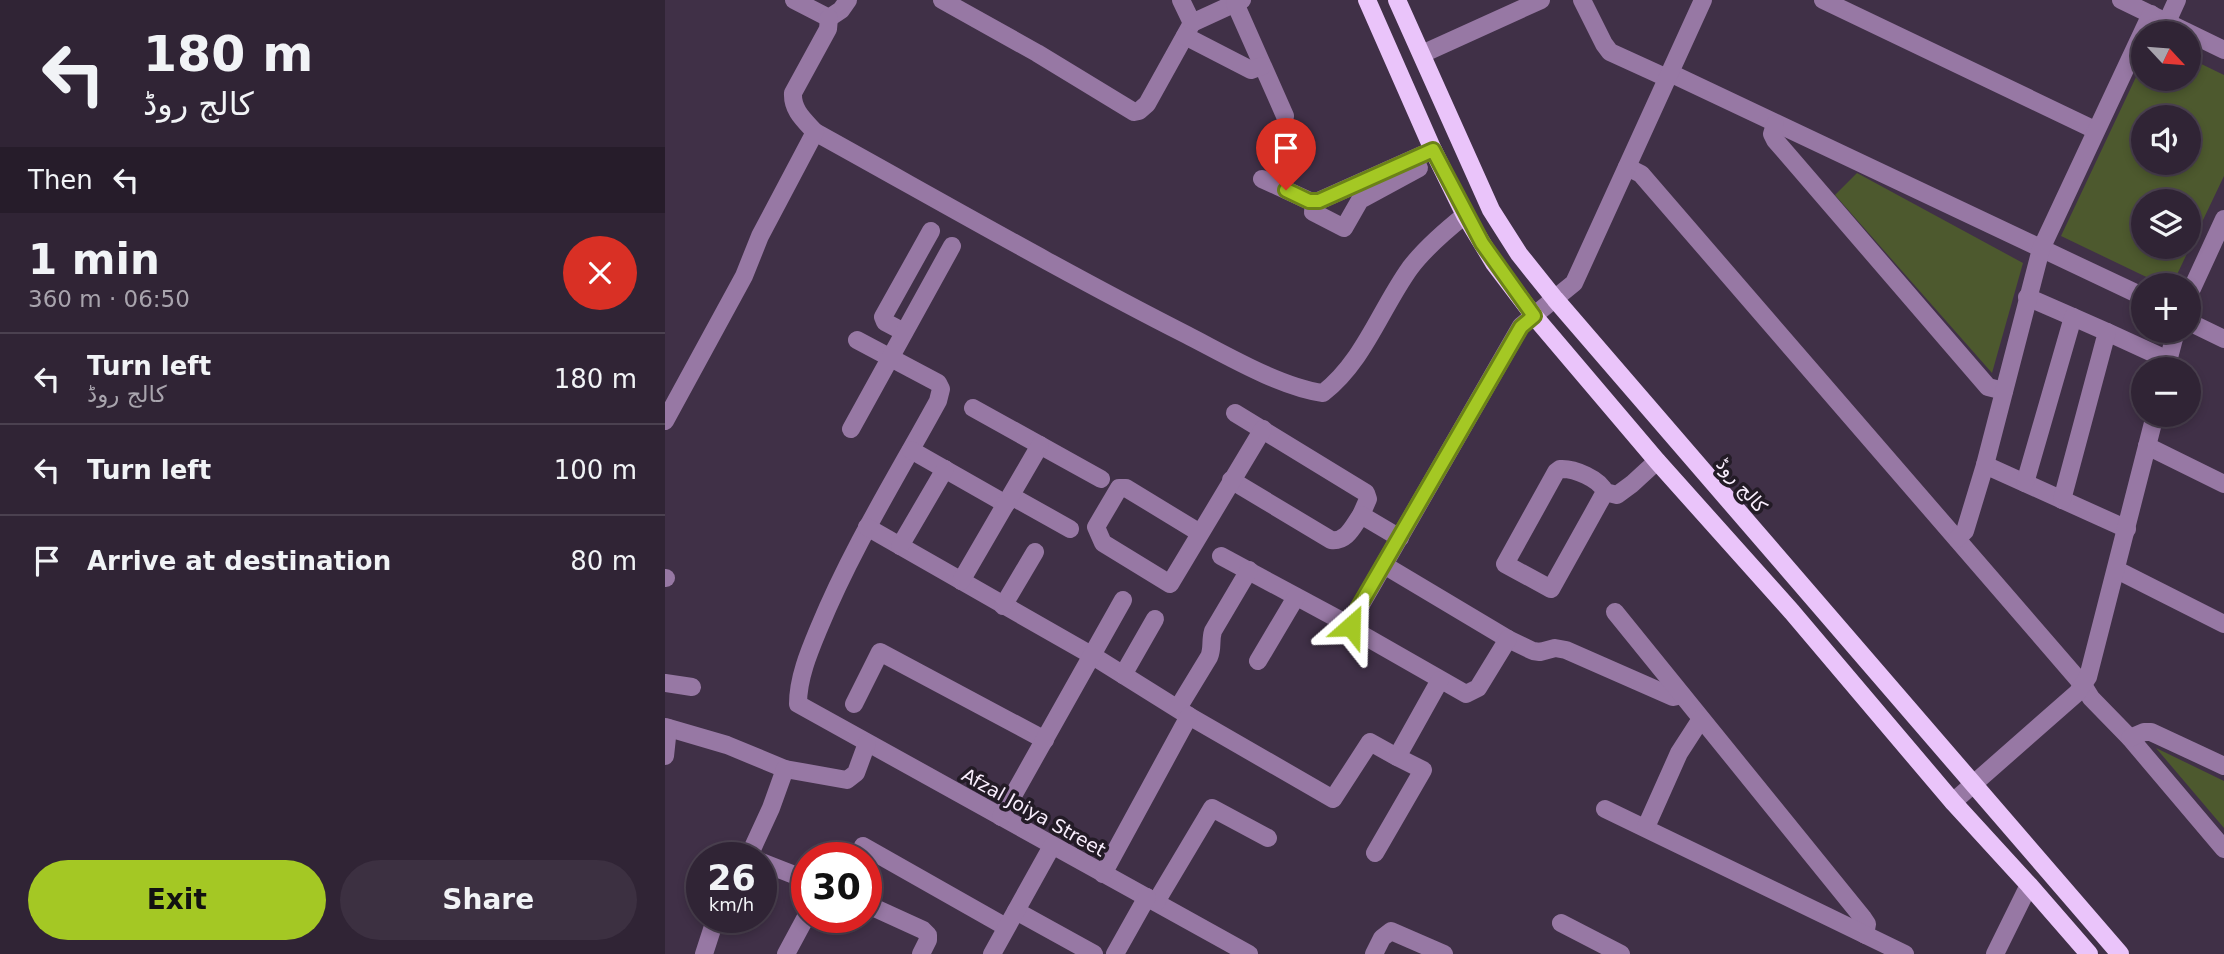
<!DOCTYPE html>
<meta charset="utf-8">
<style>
:root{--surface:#302435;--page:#3c3041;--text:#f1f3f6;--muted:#a8a4ad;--line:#4b4150;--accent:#a4c824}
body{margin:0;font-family:"DejaVu Sans","Noto Sans Arabic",sans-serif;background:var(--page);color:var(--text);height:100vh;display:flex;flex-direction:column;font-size:26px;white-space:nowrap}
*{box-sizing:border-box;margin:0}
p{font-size:23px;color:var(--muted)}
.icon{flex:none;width:38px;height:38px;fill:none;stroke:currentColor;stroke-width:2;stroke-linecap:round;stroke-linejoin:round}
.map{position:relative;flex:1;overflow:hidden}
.panel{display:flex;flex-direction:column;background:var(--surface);width:665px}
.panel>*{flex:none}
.guide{background:#302435;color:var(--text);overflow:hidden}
.needle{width:46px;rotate:116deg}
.buttons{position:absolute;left:1466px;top:21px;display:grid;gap:14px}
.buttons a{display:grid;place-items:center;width:70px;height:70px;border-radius:50%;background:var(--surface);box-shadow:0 4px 10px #0003,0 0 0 2px var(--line);font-size:35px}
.speed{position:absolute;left:21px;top:842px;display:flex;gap:14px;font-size:35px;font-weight:700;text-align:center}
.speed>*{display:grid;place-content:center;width:91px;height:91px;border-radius:50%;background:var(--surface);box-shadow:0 4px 10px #0003,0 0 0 2px var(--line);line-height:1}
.speed small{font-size:18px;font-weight:400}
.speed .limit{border:10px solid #d22;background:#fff;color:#111}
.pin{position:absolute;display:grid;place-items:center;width:60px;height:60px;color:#fff;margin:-72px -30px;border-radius:50% 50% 50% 0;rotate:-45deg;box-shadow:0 0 7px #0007}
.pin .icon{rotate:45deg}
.me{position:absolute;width:77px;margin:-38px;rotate:25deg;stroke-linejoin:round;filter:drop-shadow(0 0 5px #0008)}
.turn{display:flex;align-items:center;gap:24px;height:147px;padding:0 28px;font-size:32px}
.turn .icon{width:91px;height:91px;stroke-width:2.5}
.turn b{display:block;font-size:49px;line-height:60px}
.then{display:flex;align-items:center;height:66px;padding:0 28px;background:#0003;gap:14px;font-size:26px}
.round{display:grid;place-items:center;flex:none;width:74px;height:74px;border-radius:37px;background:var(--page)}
.head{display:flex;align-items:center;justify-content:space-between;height:119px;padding:0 28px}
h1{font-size:42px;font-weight:700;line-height:52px}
.button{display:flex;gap:14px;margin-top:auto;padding:14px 28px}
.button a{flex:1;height:80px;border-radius:42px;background:var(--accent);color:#111;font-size:28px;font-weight:700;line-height:80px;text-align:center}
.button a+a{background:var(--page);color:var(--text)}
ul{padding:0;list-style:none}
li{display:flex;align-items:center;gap:21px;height:91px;padding:0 28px;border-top:2px solid var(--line)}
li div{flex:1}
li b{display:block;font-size:26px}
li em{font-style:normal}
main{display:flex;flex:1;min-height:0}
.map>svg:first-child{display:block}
.green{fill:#4d592e;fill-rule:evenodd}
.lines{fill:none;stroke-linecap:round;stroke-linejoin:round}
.minor{stroke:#9778a4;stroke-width:18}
.major{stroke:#eac4fa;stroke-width:18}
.route-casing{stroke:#6b8217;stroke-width:18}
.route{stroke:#a4c824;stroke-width:12}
.labels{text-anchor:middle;stroke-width:7;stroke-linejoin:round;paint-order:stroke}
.street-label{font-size:19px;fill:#f9eefd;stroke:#231b26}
</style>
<main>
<section class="panel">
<div class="guide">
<div class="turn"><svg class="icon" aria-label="left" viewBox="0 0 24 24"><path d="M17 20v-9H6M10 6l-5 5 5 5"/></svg><div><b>180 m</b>کالج روڈ</div></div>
<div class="then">Then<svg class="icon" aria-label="left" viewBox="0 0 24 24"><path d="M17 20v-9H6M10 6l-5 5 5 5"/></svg></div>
</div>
<div class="head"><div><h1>1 min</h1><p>360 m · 06:50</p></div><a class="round" style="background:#d93025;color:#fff"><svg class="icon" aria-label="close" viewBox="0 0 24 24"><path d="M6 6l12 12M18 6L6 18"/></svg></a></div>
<ul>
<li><svg class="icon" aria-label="left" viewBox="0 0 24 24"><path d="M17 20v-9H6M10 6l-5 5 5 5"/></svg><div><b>Turn left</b><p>کالج روڈ</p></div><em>180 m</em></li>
<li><svg class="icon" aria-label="left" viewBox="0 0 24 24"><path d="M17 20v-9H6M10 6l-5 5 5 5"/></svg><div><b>Turn left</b></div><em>100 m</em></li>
<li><svg class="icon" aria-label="arrive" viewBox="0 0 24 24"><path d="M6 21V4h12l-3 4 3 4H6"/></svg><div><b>Arrive at destination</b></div><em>80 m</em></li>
</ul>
<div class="button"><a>Exit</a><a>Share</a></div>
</section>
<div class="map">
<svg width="1559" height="954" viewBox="0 0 1559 954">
<rect width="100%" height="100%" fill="#403047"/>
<g class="green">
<path d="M1524,58L1559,75V176L1507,285H1498L1396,236L1479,60V79H1524ZM1479,117H1524V163H1479ZM1479,201H1524V247H1479Z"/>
<path d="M1192,173L1358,263L1327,373L1170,195Z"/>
<path d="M1491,748L1559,781V828Z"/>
</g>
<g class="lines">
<g class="minor">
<path d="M129,0L164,18L176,10L183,0"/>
<path d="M277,0L372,53L469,112L474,111L482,104L527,23"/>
<path d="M516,0L527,23L577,0"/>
<path d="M917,0L939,44L945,52L1002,78"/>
<path d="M1158,0L1430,130"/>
<path d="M1456,0L1559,50"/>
<path d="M570,3L620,116"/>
<path d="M1502,22L1512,0"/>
<path d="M520,36L586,70L597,66"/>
<path d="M757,54L876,0"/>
<path d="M1005,73L1479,297"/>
<path d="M1110,124L1107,134L1110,140L1323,387L1339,391"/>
<path d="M150,132C273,200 396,271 522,335C561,355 615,387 658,393C699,361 715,310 745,268C760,248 780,231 800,215"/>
<path d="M962,167L976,174L1418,685L1426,698L1465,738L1559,849"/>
<path d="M597,179L649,203L768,150"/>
<path d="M649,203L648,212L679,228L695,200L754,168"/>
<path d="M1524,295L1559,219"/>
<path d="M1362,297L1408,317"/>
<path d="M1524,322L1559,339"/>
<path d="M239,332L220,322L218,317L266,231"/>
<path d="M1442,332L1503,360"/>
<path d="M192,340L273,383L276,389L273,401C232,476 187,548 154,628C144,652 133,678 133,704L584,954"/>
<path d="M1501,369L1511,331"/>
<path d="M308,408L436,479"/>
<path d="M570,413L701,493L703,499L696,515"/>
<path d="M0,421L79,276L95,236L150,132C139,120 127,110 128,93L163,29L164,18"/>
<path d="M186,429L287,246"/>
<path d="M1482,446L1559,484"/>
<path d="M246,450L341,504"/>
<path d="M1320,465L1462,529"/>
<path d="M566,480L666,540C682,542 688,526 696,515L735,538"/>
<path d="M1360,483L1408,317L1442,332L1397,500"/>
<path d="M940,492L886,589L840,564L891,472L895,469C909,468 935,479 940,492L952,495L967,484L992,461"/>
<path d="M346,496L405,529"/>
<path d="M202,527L428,656L524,716L668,799L705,742L732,757"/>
<path d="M535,533L461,488H454L431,527L438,543L505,584L598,429"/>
<path d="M1292,539L1300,531L1320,465L1376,249L1486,14"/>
<path d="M235,546L280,469"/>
<path d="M556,556L686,626"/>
<path d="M719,565L843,639L868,651L875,652L890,648L901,650L1008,697L1017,695"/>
<path d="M1452,570L1559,624"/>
<path d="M0,578H1"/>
<path d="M296,581L375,445"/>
<path d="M338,606L370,552"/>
<path d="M950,612L1198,918L1202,924L1200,935"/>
<path d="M843,639L813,688L801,694L689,630L686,622L856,326L909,283L1038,0"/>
<path d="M593,661L631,597"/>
<path d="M458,675L490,619"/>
<path d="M0,683L27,687"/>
<path d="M189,704L215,652L380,740"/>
<path d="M513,708L544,657C548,648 545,641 548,631L584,570"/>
<path d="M0,727L62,745L120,769L182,780L191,773L202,743"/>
<path d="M1465,738L1479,732H1486L1559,766"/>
<path d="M0,756L3,728"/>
<path d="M1288,802L1412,693L1423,677L1490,415"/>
<path d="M940,809L1240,954"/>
<path d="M336,817L458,600"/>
<path d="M981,827L1014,753L1036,719"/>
<path d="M198,846L341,927"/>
<path d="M710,853L758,770L732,757L775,680"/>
<path d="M83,858L106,808L120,769"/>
<path d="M96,862L142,880"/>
<path d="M438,874L524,716"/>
<path d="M491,902L547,808L603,838"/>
<path d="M201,904L258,930L263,935V940L256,954"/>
<path d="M351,911L429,954"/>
<path d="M896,923L956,954"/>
<path d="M39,954L51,917"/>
<path d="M121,954L142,915"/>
<path d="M327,954L387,846"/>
<path d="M450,954L482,897"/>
<path d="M709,954L717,938L726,931L779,954"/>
<path d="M1330,954L1364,885"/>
</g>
<g class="major">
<path d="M702,0L768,150L800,215L829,263L869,316L992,461L1127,612L1288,802L1364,885L1424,954"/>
<path d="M732,0L826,210L854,254L890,299L1455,954"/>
</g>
</g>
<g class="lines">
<g class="route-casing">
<path id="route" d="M621,190L644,201H654L768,150L817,243L869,316L856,327L688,617L686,626"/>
</g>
<use href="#route" class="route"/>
</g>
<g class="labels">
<g class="street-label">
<text transform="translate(1077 485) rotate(49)" y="7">کالج روڈ</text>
<text transform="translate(369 812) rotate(29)" y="7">Afzal Joiya Street</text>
</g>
</g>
</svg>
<div class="buttons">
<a><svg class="needle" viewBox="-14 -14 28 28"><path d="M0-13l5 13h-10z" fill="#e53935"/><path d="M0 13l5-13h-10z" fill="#a8a4ad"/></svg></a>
<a><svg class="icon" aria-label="sound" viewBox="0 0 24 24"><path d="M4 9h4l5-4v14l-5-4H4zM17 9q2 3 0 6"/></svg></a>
<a><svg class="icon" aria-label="layers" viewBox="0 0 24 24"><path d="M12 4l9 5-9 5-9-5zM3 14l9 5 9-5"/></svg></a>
<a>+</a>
<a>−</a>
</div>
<div class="speed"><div>26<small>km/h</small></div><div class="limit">30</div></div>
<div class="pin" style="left:621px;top:190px;background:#d93025"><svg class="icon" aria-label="arrive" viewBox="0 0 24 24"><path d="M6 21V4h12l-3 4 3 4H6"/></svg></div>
<svg class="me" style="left:686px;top:626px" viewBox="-20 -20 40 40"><path d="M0-17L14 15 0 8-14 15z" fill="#a4c824" stroke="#fff" stroke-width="4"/></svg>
</div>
</main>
